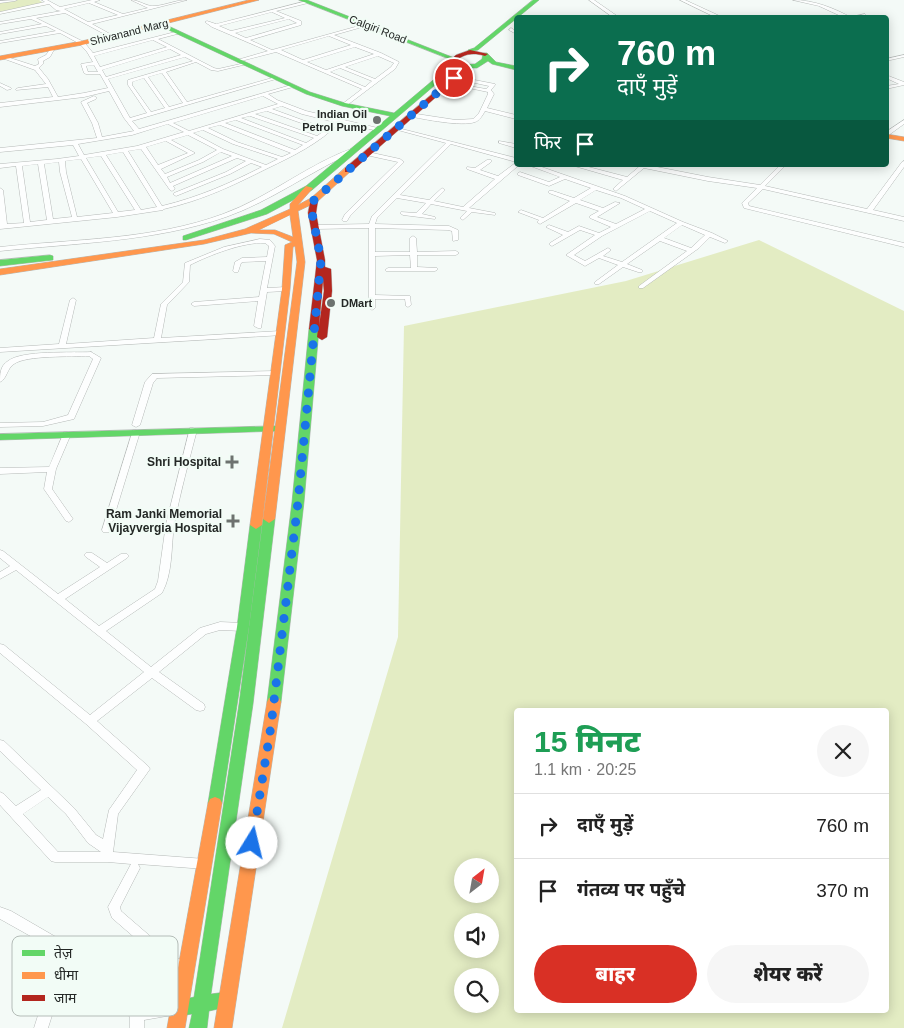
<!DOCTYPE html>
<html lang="hi">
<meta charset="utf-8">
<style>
:root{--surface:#fff;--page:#f6f6f6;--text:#222;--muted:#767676;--line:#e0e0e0;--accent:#d93025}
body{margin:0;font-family:Arial,"Noto Sans Devanagari",sans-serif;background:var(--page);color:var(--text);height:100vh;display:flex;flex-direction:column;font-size:19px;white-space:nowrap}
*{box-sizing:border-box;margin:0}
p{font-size:16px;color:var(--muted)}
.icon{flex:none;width:28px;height:28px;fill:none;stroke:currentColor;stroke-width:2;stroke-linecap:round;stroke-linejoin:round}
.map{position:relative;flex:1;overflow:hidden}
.panel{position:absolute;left:514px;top:708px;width:375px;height:305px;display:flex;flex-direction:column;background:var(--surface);border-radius:5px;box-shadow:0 2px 12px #0003}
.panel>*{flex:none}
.banner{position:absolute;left:514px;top:15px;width:375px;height:152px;border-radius:5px;box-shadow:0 2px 12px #0003;background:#0b6e4f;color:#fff;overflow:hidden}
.needle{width:32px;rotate:31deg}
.tools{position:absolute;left:454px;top:858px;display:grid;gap:10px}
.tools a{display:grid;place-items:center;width:45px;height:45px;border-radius:50%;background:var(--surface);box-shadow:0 2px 12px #0003;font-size:25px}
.pin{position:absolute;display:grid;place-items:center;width:42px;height:42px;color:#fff;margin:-21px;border:2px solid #fff;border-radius:50%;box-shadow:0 1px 5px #0007}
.me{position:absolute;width:55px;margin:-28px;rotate:9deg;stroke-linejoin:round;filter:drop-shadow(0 0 4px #0008)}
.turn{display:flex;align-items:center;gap:18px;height:105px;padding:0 20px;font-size:22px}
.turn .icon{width:65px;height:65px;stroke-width:2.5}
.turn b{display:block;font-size:35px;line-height:42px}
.then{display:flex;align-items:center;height:48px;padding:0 20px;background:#0003;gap:10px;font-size:19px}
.round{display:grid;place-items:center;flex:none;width:52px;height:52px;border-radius:26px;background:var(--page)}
.overview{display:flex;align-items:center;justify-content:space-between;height:85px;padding:0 20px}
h1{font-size:30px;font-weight:800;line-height:38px;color:#1e9e55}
.cta{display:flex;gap:10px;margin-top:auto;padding:10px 20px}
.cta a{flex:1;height:58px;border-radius:30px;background:var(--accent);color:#fff;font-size:20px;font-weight:800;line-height:58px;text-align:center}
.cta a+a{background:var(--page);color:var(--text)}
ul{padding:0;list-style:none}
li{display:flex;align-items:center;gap:15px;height:65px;padding:0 20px;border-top:1px solid var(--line)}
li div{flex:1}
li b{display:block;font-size:19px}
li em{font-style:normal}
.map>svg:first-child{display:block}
.green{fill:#e3ecc3;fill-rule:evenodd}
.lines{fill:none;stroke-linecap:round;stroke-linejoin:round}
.street-casing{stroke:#b5b9b7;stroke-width:1}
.fast-casing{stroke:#b5b9b7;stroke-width:1}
.slow-casing{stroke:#b5b9b7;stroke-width:1}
.jam-casing{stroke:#b5b9b7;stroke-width:1}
.street{fill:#fdfefe;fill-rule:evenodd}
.fast{fill:#63d668;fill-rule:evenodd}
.slow{fill:#ff974d;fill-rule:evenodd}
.jam{fill:#b3261e;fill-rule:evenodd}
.route{stroke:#1a73e8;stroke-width:9;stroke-dasharray:0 16.2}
.poi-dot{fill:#6d726f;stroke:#f2fcf6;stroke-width:2}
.labels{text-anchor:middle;stroke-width:4.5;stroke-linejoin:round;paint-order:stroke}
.far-street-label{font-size:11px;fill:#242826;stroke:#f2fcf6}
.far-poi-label{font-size:11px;font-weight:bold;fill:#242826;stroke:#f2fcf6;text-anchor:end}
.poi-label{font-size:12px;font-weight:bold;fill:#242826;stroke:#f2fcf6;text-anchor:end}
.key{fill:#f2fcf6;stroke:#b4bcb8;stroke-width:1}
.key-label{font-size:14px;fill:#242826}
</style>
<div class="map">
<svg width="904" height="1028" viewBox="0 0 904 1028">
<rect width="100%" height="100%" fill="#f4faf7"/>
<g class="green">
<path d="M15,0H39L46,5L0,14V3Z"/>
<path d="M759,240L904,311V1028H282L398,637L404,326L626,281ZM516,710H886V1010H516ZM462,866H490V894H462ZM462,921H490V949H462ZM462,976H490V1004H462Z"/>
</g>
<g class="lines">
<g class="street-casing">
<g id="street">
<path d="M17,0L15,1L0,3V1Z"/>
<path d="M42,0H47L60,7L92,0H100L94,2L123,14L148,8L131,0C139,0 147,7 155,6C166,5 176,0 187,0L92,24L112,35L110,37L65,13L36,18L84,42L93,53L179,31L181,33L158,39L214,68L218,69L245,63L247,64L218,71L211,70L196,62L166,72L187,102L272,78L276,79L132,121L139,129L291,85L293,86V87L268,94L277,100L306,111L382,129L379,131L339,123C320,143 293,156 268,168C232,186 203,200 164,209L163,210L117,217L0,229V188L3,190L7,224L24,223L16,166L0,168V164L57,159L79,156L73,145L0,152V148L97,138L92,123L81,102L94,96L97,98L96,99L87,103L98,123L102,137L134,131L124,118L109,91L84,97L0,107V103L53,97L48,87L16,90V89L18,88L46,84L35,70L2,58V57L4,56L35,66L39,64L38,59L46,55L51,48H55L50,57L43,61V64L39,68L48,79L58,97L84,93L108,88L100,74H86L84,73L81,64L93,62L87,52L80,44L60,33L0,43V41L56,31L46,26L0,34V32L42,24L31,19L0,24V22L61,11L56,10L49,4L0,14V12L45,2ZM89,3L118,15L88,22L64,9ZM153,40L167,47L100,67L94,56ZM170,49L181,55L106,77L102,70ZM185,57L193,61L128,80V85L147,113L130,118L108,79ZM94,65L98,72H88L86,66ZM162,73L183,103L169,107L148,77ZM144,78L165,108L151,112L132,85V82ZM263,96L278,104L189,131L173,123ZM282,106L302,114L334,122L327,129L272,109ZM267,111L324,131L317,136L255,114ZM250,116L314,138L306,143L241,118ZM236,120L303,145L295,150L225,123ZM168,124L184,132L137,146L84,155L78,144L132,135ZM220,125L291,153L282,157L237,142L208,128ZM203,130L233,144L278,159L266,165L223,149L193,133ZM188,135L217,150L199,160L165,174L161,169L195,153L171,140ZM166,141L188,153L158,165L146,147ZM141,149L170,190L172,191L175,189L173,186L237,158L246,161L226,172L174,193L173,194L176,196L230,174L251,163L262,167C228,184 199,197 162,206L128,151ZM123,152L157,207L141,210L106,155ZM221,152L232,156L170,183L167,177L203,162ZM101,156L135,210L118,212L86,158ZM81,159L113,213L77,217L66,172L65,161ZM59,162L60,172L72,217L53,219L44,164ZM38,164L47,220L30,222L22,166Z"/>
<path d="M589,0H594L620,18H614Z"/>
<path d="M680,0H685L724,18H717Z"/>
<path d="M793,0C814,0 834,8 852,18H845L819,6Z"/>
<path d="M307,1L308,3L276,11L301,21V25L250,40L272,50L373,22V24L334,35L381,53L399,62L395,69L346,106L341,105L362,89L276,52L237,62V60L268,51L212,27L205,22L207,21L216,24ZM272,12L285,18L231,31L219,26ZM289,19L297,23L246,38L235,33ZM329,36L351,45L303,60L281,50ZM355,47L374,54L326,70L307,62ZM378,56L394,63L391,67L375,79L345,67ZM340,68L372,81L365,87L330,72Z"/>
<path d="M865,14L867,16L852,18V17Z"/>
<path d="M511,28L516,31V34L509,30Z"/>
<path d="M904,55V57L886,61V59Z"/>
<path d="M886,75L904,82V85L886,89V86L899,84L886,78Z"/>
<path d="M454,76L495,84V85L491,90L494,94L487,108L516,115V119L485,111C483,115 479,121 475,122C462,127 423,119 408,116V114L410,113L456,120L473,119L479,113L488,94V92L445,83L447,82L486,89L489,86L452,78V77Z"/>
<path d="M0,83L11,88V89L7,90L0,86Z"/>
<path d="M904,120V124L886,137V132Z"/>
<path d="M394,127L516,158V162L451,144L400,195L429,200L442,188L445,190L434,201L463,207L495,179L467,169V167L475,168L487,160H491V162L480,170L498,176L514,164L519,165L469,208L495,213V215L472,212L463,220L460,218L467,211L431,204L422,214L435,217V219L403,215L400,213L401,212L416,213L426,203L397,198L377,218L375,224L449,226L458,230V240L453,241L452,231L448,230L375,228V252H410V238L413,236L416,238L417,252L456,251L459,253L456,255H417V267L437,268V270L435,271H386L385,270L388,268H411L410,255L375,256V295L410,296L411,305L408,307L406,306L405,299H375V308L372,310L369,308V228L315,229L312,227L315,225L369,224L372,216L446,143L394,129Z"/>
<path d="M499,141L516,144V148L499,143Z"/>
<path d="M356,147L358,148V150C312,170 272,201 226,217C154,242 75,243 0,251V247C74,239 153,240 223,214C270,197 309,163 356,147Z"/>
<path d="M368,152L400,159L404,162L350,216L347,221H343L342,220L345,214L398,162L366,155L365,154Z"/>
<path d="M904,161V167L873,210L904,217V221L763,189L748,203L749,206L904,243V247L744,208L742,203L757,188L708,181L644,168L616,191L613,189L623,180L571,165H581L627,177L641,165H647L708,177L760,185L780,165H786L765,186L867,209L902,162Z"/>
<path d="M528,165H536L625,196L683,222L712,233L728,241L725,243L710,237L699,248L643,288H639V286L687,251L660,241L627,264L642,270V272H638L623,267L599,284H595V282L618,265L599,258L585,266L566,255L595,235L580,230L552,246L550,245V243L563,235L546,227L549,225L568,232L579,226L599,233L611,227L590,218V216L599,211L576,203L540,224L537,222L539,220L518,212L521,210L543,218L570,201L549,193V191H553L574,198L591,188L565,179L549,186L518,175V173L520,172L549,182L560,177ZM596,190L621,198L645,209L616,224L597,217L620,203L615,202L603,208L580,200ZM650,211L677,223L622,262L603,256L611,250L608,248L585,261L574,255L602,236ZM682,225L705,235L691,248L664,238Z"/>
<path d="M260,239L270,240L275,246L267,288L286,287L289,289L286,291L267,292L261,328H258L254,326L258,301L194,306L191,304L194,302L259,297L266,261L243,262L241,263L238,272H234L233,271L235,262L242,258L267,257L269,246L265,243C243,242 210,255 190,265L189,282L167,305L161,338L280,331L284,333L283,335L0,352V348L59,344L70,300L73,298L76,300L66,344L154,338L161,304L183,282L185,263L224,247Z"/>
<path d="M91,352L101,358L74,419L43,426L0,427V423L43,422L68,415L93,359L89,356C72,357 26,355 14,364C7,368 7,379 0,382C0,374 0,366 8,361C22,350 72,353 91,352Z"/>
<path d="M275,371H278L279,373L278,375L157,378L153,383L140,425L136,427L132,425L145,382L152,374Z"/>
<path d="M190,428H193L197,430C189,461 180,493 174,525C171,547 173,573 162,593L106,631L151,667L200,628L220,622L243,623L246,624L248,627L246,630L243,631L220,630L206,634L159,672L204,704L205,707L204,710L200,711L196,710L152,678L97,721L148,766L150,769L118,814L113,852L205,859L209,860L211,864L209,868L205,869L138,864L140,868L120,907L121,911L172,955L189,965L190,969L189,973L184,975L164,963L112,918L108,907L131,864L108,862H55L51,861L0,805V792L4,794L16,806L41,790L0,751V740L4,741L74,808L96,835L103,839L109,810L137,770L86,724L0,653V644L4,645L90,715L144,672L16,570L0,579V572L10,566L0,558V550L3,551L58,594L100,567L86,557L84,555L86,553H92L107,563L121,554H127L129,556L127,558L65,599L99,626L155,589L158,581L166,524ZM48,797L66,814L88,843L101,852H58L23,814Z"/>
<path d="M133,430H136L140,432L110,530L109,532H103L102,530Z"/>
<path d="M64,432H67L71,434L56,469L52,489L73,519L69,522L66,521L44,489L47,472L0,474V468L49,467Z"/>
<path d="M0,907L11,911L61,940L139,1007L179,1002L184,1003L186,1008L184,1013L144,1020V1028H130V1017L62,956L55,1006L48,1028H34L41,1006L50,947L0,919Z"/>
</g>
</g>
<g class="fast-casing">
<g id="fast">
<path d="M299,0H307L457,59L452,60Z"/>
<path d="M533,0H539L478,50L468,52V50L474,48Z"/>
<path d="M158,23H162L310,92L345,103L394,113L451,65L475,64L482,59L483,53H487L496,62L516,66V70L492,64L488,61L477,68H455L312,190L267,214L186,240H183V236L261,210L306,186L390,116L342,106L306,94L158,25Z"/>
<path d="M50,255L53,256V260L0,266V260Z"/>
<path d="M314,326L319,329L304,502L281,702L279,706L274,707L269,706L267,702L292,502L309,329Z"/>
<path d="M276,426L281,429L280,431L0,440V434Z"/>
<path d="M269,515L275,519L253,704L211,994L226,992L232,994L234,1000L232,1006L209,1011L207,1028H189L192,1014L179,1016L173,1014L171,1008L173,1002L194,997L239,704L263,519Z"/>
<path d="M256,521L262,525L249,627L222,803L220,807L215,809L210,807L208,803L237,627L250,525Z"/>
</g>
</g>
<g class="slow-casing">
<g id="slow">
<path d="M249,0H259L82,45L0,60V56L82,41Z"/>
<path d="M886,134L904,137V141L886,138Z"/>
<path d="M345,168L352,170L317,202L298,211L305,262L275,519L269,523L263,519L297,262L295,246L293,247L290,289L262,525L256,529L250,525L282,289L285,245L292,242L274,234L251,233L204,244L0,275V269L204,240L245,229L290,209V204L306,186L313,188L298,205L311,198ZM290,215L293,237L275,230H259Z"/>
<path d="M274,697L279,698L281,702L232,1028H214L267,702L269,698Z"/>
<path d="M215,797L220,799L222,803L185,1028H167L208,803L210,799Z"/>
</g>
</g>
<g class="jam-casing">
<g id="jam">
<path d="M470,50L488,54L485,56C472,52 463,54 453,63L456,66L453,68L447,63L456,55Z"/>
<path d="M464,67L469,68L351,172H345V168Z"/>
<path d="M311,198L318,200L316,213L325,260V267L331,269L332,291L327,337L322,340L317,337L318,329L314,332L309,329L317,260L308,213ZM323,280L324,291L319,326Z"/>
</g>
</g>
<use href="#street" class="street"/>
<use href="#fast" class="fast"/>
<use href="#slow" class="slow"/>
<use href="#jam" class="jam"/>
</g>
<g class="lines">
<path class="route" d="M252,843L271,726L298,502L321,260L312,213L314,200L454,78"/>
</g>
<g class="poi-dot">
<circle cx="377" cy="120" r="5"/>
<circle cx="331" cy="303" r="5"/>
<path d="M229.5 454.5h5v5h5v5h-5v5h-5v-5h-5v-5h5z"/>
<path d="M230.5 513.5h5v5h5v5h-5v5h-5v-5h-5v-5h5z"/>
</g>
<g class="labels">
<g class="far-street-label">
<text transform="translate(378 29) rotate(21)" y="4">Calgiri Road</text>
<text transform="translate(129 32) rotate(-14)" y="4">Shivanand Marg</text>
</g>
<g class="far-poi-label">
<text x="367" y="118">Indian Oil<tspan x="367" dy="13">Petrol Pump</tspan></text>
<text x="341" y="307" text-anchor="start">DMart</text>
</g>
<g class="poi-label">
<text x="221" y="466">Shri Hospital</text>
<text x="222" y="518">Ram Janki Memorial<tspan x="222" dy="14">Vijayvergia Hospital</tspan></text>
</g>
</g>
<rect x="12" y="936" width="166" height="80" rx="8" class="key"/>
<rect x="22" y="950" width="23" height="6" fill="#63d668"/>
<rect x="22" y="972" width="23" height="7" fill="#ff974d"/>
<rect x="22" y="995" width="23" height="6" fill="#b3261e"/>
<g class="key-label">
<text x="54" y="958">तेज़</text>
<text x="54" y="980">धीमा</text>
<text x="54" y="1003">जाम</text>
</g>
</svg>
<div class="tools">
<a><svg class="needle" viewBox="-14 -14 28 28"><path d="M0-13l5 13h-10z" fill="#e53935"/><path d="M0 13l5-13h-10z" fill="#767676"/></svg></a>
<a><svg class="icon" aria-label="sound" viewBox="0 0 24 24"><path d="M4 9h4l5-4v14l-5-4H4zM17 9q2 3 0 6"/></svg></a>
<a><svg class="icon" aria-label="search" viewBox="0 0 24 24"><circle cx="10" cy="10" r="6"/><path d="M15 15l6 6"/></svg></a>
</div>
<div class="pin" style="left:454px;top:78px;background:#d93025"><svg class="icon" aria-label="arrive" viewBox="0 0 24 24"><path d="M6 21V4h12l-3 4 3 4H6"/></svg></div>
<svg class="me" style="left:252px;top:843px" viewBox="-20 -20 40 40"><circle r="19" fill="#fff"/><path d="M0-13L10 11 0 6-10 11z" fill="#1a73e8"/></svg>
<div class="banner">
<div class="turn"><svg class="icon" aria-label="right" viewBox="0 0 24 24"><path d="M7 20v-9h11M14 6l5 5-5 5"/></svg><div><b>760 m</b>दाएँ मुड़ें</div></div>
<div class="then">फिर<svg class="icon" aria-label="arrive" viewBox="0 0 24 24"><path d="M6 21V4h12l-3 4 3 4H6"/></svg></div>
</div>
<section class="panel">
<div class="overview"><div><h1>15 मिनट</h1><p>1.1 km · 20:25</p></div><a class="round"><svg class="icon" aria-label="close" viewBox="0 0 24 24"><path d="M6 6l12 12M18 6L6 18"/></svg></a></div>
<ul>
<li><svg class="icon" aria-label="right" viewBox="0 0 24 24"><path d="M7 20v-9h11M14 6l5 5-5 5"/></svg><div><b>दाएँ मुड़ें</b></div><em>760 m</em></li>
<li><svg class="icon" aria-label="arrive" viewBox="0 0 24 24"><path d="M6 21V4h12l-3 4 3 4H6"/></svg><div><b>गंतव्य पर पहुँचे</b></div><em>370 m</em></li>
</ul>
<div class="cta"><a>बाहर</a><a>शेयर करें</a></div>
</section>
</div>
